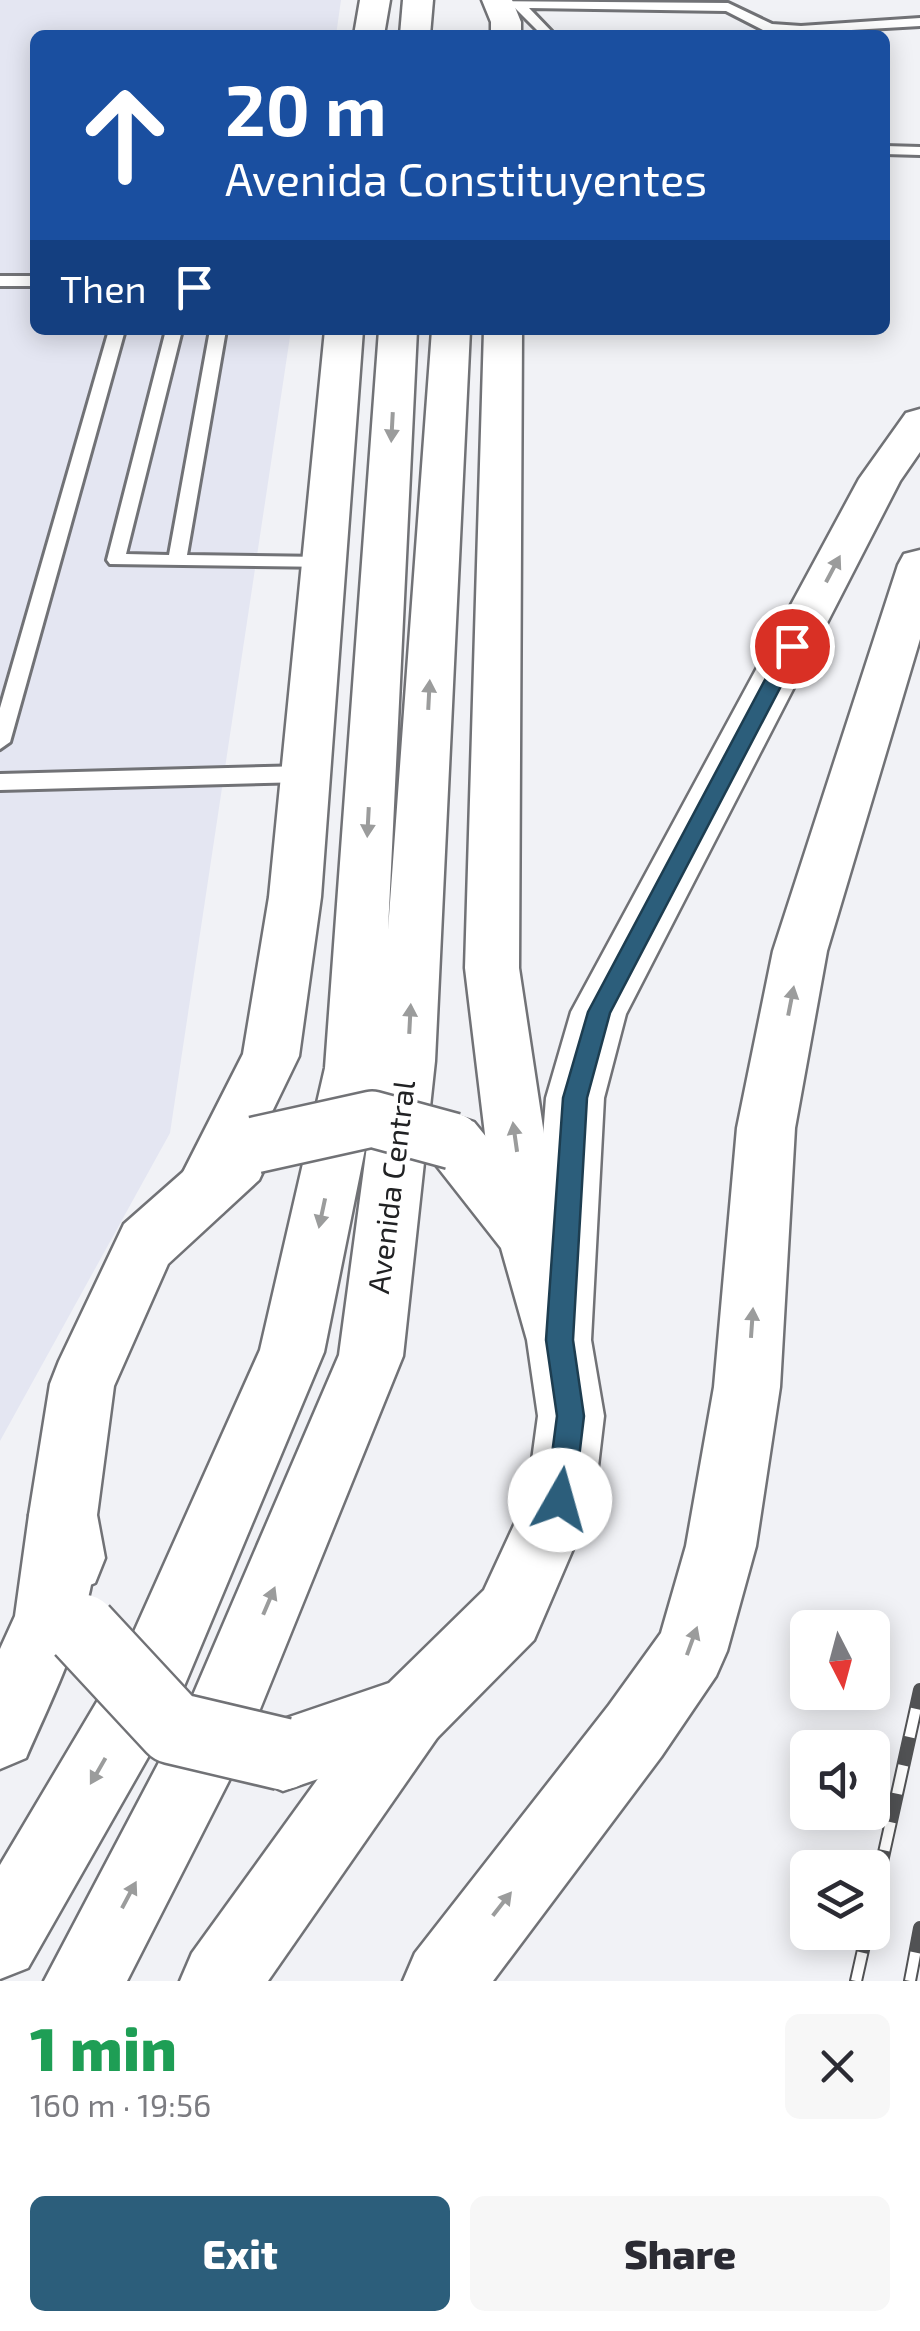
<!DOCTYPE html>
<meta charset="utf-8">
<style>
:root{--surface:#fff;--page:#f7f7f7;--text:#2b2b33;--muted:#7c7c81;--accent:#2c5e7b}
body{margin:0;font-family:"Exo 2",sans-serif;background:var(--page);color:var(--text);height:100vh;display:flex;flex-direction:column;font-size:38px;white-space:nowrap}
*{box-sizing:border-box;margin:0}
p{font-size:32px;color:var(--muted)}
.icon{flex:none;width:55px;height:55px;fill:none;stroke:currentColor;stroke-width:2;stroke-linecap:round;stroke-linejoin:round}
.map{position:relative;height:1981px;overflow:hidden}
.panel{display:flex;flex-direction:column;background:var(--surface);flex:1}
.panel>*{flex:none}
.top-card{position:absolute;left:30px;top:30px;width:860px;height:305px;border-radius:15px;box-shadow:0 5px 25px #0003;background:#1a4fa0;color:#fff;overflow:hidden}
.needle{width:65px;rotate:174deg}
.fabs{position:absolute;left:790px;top:1610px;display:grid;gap:20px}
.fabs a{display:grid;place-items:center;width:100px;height:100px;border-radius:15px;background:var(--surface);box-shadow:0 5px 25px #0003;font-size:50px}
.pin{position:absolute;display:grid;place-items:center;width:85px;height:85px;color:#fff;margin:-42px;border:5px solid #fff;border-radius:50%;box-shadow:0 2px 10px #0007}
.me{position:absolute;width:110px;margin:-55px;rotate:7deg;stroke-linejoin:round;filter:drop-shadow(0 0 8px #0008)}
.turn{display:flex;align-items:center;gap:35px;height:210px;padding:0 30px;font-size:45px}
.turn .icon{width:130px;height:130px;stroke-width:2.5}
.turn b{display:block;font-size:70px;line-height:85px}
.then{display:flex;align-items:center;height:95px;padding:0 30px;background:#0003;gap:20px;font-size:38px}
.round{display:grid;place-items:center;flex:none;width:105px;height:105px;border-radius:15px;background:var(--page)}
.overview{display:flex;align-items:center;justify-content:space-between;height:170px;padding:0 30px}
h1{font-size:60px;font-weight:800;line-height:75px;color:#1e9e55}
.button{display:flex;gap:20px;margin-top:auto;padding:20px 30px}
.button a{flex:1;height:115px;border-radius:15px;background:var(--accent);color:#fff;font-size:40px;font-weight:800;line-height:115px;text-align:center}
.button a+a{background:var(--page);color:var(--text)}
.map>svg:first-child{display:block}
.built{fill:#e4e6f2}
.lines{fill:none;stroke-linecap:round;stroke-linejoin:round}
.lane-casing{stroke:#717276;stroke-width:6}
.secondary-casing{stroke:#717276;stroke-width:5}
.primary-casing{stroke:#717276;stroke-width:5}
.lane{fill:#fff;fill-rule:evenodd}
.secondary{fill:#fff;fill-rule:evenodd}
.primary{fill:#fff;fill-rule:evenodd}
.rail-casing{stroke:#515254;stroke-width:14}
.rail{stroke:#fff;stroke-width:10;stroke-dasharray:29;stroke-linecap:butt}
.secondary-bridge-far1-casing{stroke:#717276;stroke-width:60;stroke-linecap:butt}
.secondary-bridge-casing{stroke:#717276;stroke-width:76;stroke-linecap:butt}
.secondary-bridge-far1{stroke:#fff;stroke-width:55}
.secondary-bridge{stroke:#fff;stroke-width:71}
.oneway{fill:#9b9c9c}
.route{fill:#2c5e7b;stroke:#1d3d50;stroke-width:2.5}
.labels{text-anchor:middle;stroke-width:9;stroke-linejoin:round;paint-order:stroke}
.street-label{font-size:30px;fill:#212224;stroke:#fff}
</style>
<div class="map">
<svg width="920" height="1981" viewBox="0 0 920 1981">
<rect width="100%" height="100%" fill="#f1f2f6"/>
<path class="built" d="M0,0H341L336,35H35V330H291L170,1133L0,1441Z"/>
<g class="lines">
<g class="lane-casing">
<g id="lane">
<path d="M492,1L728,3L772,24L801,26L920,18V26L765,35L763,30L726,11L529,8L555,35H542L514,7Z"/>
<path d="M885,146L920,147V155L885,154Z"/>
<rect x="0" y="276" width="35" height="10"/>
<path d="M109,330H125L10,742L0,749V708Z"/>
<path d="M166,330H182L126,554L169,555L210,330H226L187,555L324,557L333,563L330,567L110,564L107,560Z"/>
<path d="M306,766L316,774L306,782L0,790V774Z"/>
</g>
</g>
<g class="secondary-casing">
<g id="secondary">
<path d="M920,409V452L900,481L626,1014L604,1098L591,1340L604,1416L594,1500L534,1640L437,1738L283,1791L257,1780L246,1754L257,1728L389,1683L484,1590L527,1497L538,1416L527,1340L501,1248L432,1160L424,1141L432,1122L453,1115L474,1122L538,1200L546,1098L571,1012L859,479L906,413Z"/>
<path d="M920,550V639L827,951L795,1128L780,1387L756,1546L727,1651L716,1676L661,1757L493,1981H403L415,1953L609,1705L661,1633L686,1546L714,1387L737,1128L773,951L898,565L904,554Z"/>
<path d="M238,1134L259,1142L268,1161L259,1180L168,1264L114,1386L97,1515L105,1558L95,1583L70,1593L45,1583L35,1558L29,1515L50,1384L59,1361L124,1224L217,1142Z"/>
</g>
</g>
<g class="primary-casing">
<g id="primary">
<path d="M360,0H390L384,35H354Z"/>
<path d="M403,0H433L430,35H400Z"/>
<path d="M482,0H512L521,22V35H491V22Z"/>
<path d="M325,330H363L321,897L299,1056L223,1213L202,1222L181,1213L172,1194L243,1054L269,897Z"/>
<path d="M379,330H417L388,930L432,330H470L435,1061L403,1356L239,1761L127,1981H44L187,1709L339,1355L370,1124L324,1352L172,1715L28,1968L0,1979V1865L120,1663L260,1350L325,1068Z"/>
<path d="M484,330H522L519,968L559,1234L550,1254L528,1263L506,1254L497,1234L465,968Z"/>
<path d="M63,1481L87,1491C119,1568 57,1686 26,1758L0,1769V1649L15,1616L29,1515L39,1491Z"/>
<path d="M411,1675L437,1686L448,1712L437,1738L268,1981H180L192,1953L385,1686Z"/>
</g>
</g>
<use href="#lane" class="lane"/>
<use href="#secondary" class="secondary"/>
<use href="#primary" class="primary"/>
<g class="rail-casing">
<g id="rail">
<path d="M872,1907L920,1690"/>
<path d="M856,1981L867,1932"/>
<path d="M910,1981L920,1928"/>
</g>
</g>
<use href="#rail" class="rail"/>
<g class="secondary-bridge-far1-casing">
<path id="secondary-bridge-far1" d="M255,1145L372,1119L453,1141"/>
</g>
<g class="secondary-bridge-casing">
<path id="secondary-bridge" d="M82,1630L173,1728L283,1754"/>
</g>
<use href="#secondary-bridge-far1" class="secondary-bridge-far1"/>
<use href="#secondary-bridge" class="secondary-bridge"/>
</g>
<defs><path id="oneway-solid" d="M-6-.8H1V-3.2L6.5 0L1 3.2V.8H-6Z" transform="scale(2.5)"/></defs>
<g class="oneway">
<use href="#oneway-solid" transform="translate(392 427) rotate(93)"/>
<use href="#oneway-solid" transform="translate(833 569) rotate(-62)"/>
<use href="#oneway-solid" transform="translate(429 695) rotate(-87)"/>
<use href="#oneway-solid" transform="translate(368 822) rotate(93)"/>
<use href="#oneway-solid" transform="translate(791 1001) rotate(-79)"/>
<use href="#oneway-solid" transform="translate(410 1019) rotate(-87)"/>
<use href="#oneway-solid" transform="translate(515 1137) rotate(-98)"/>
<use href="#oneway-solid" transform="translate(322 1213) rotate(102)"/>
<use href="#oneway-solid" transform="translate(752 1323) rotate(-86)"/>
<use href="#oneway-solid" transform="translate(269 1601) rotate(-67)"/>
<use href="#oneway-solid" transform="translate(692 1641) rotate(-70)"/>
<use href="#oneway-solid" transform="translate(98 1771) rotate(120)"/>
<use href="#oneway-solid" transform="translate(129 1895) rotate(-62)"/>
<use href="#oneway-solid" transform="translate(502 1904) rotate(-52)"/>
</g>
<path class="route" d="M792,639L802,646L610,1013L587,1098L573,1340L584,1416L574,1500L570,1510L560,1514L550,1510L546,1500L557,1416L546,1340L563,1098L588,1012L783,646Z"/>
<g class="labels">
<g class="street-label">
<text transform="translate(392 1187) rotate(-83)" y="10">Avenida Central</text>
</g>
</g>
</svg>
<div class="fabs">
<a><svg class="needle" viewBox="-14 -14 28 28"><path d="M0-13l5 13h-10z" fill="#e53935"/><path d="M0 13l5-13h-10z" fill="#7c7c81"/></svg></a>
<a><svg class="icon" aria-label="sound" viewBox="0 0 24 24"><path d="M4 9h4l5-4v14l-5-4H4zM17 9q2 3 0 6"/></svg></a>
<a><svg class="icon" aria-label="layers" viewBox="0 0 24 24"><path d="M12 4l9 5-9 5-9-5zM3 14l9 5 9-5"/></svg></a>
</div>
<div class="pin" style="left:792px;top:646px;background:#d93025"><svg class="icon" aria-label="arrive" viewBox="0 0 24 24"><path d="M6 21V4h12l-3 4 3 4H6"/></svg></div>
<svg class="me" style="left:560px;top:1500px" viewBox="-20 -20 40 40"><circle r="19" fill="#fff"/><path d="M0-13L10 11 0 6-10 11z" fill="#2c5e7b"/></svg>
<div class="top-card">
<div class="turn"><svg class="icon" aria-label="ahead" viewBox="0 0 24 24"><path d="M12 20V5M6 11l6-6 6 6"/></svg><div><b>20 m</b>Avenida Constituyentes</div></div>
<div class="then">Then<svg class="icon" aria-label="arrive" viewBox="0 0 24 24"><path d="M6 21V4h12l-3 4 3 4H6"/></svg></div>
</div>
</div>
<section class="panel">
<div class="overview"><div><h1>1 min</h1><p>160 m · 19:56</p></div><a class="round"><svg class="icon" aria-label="close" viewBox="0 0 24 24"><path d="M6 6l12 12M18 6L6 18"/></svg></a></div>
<div class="button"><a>Exit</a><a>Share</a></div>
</section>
